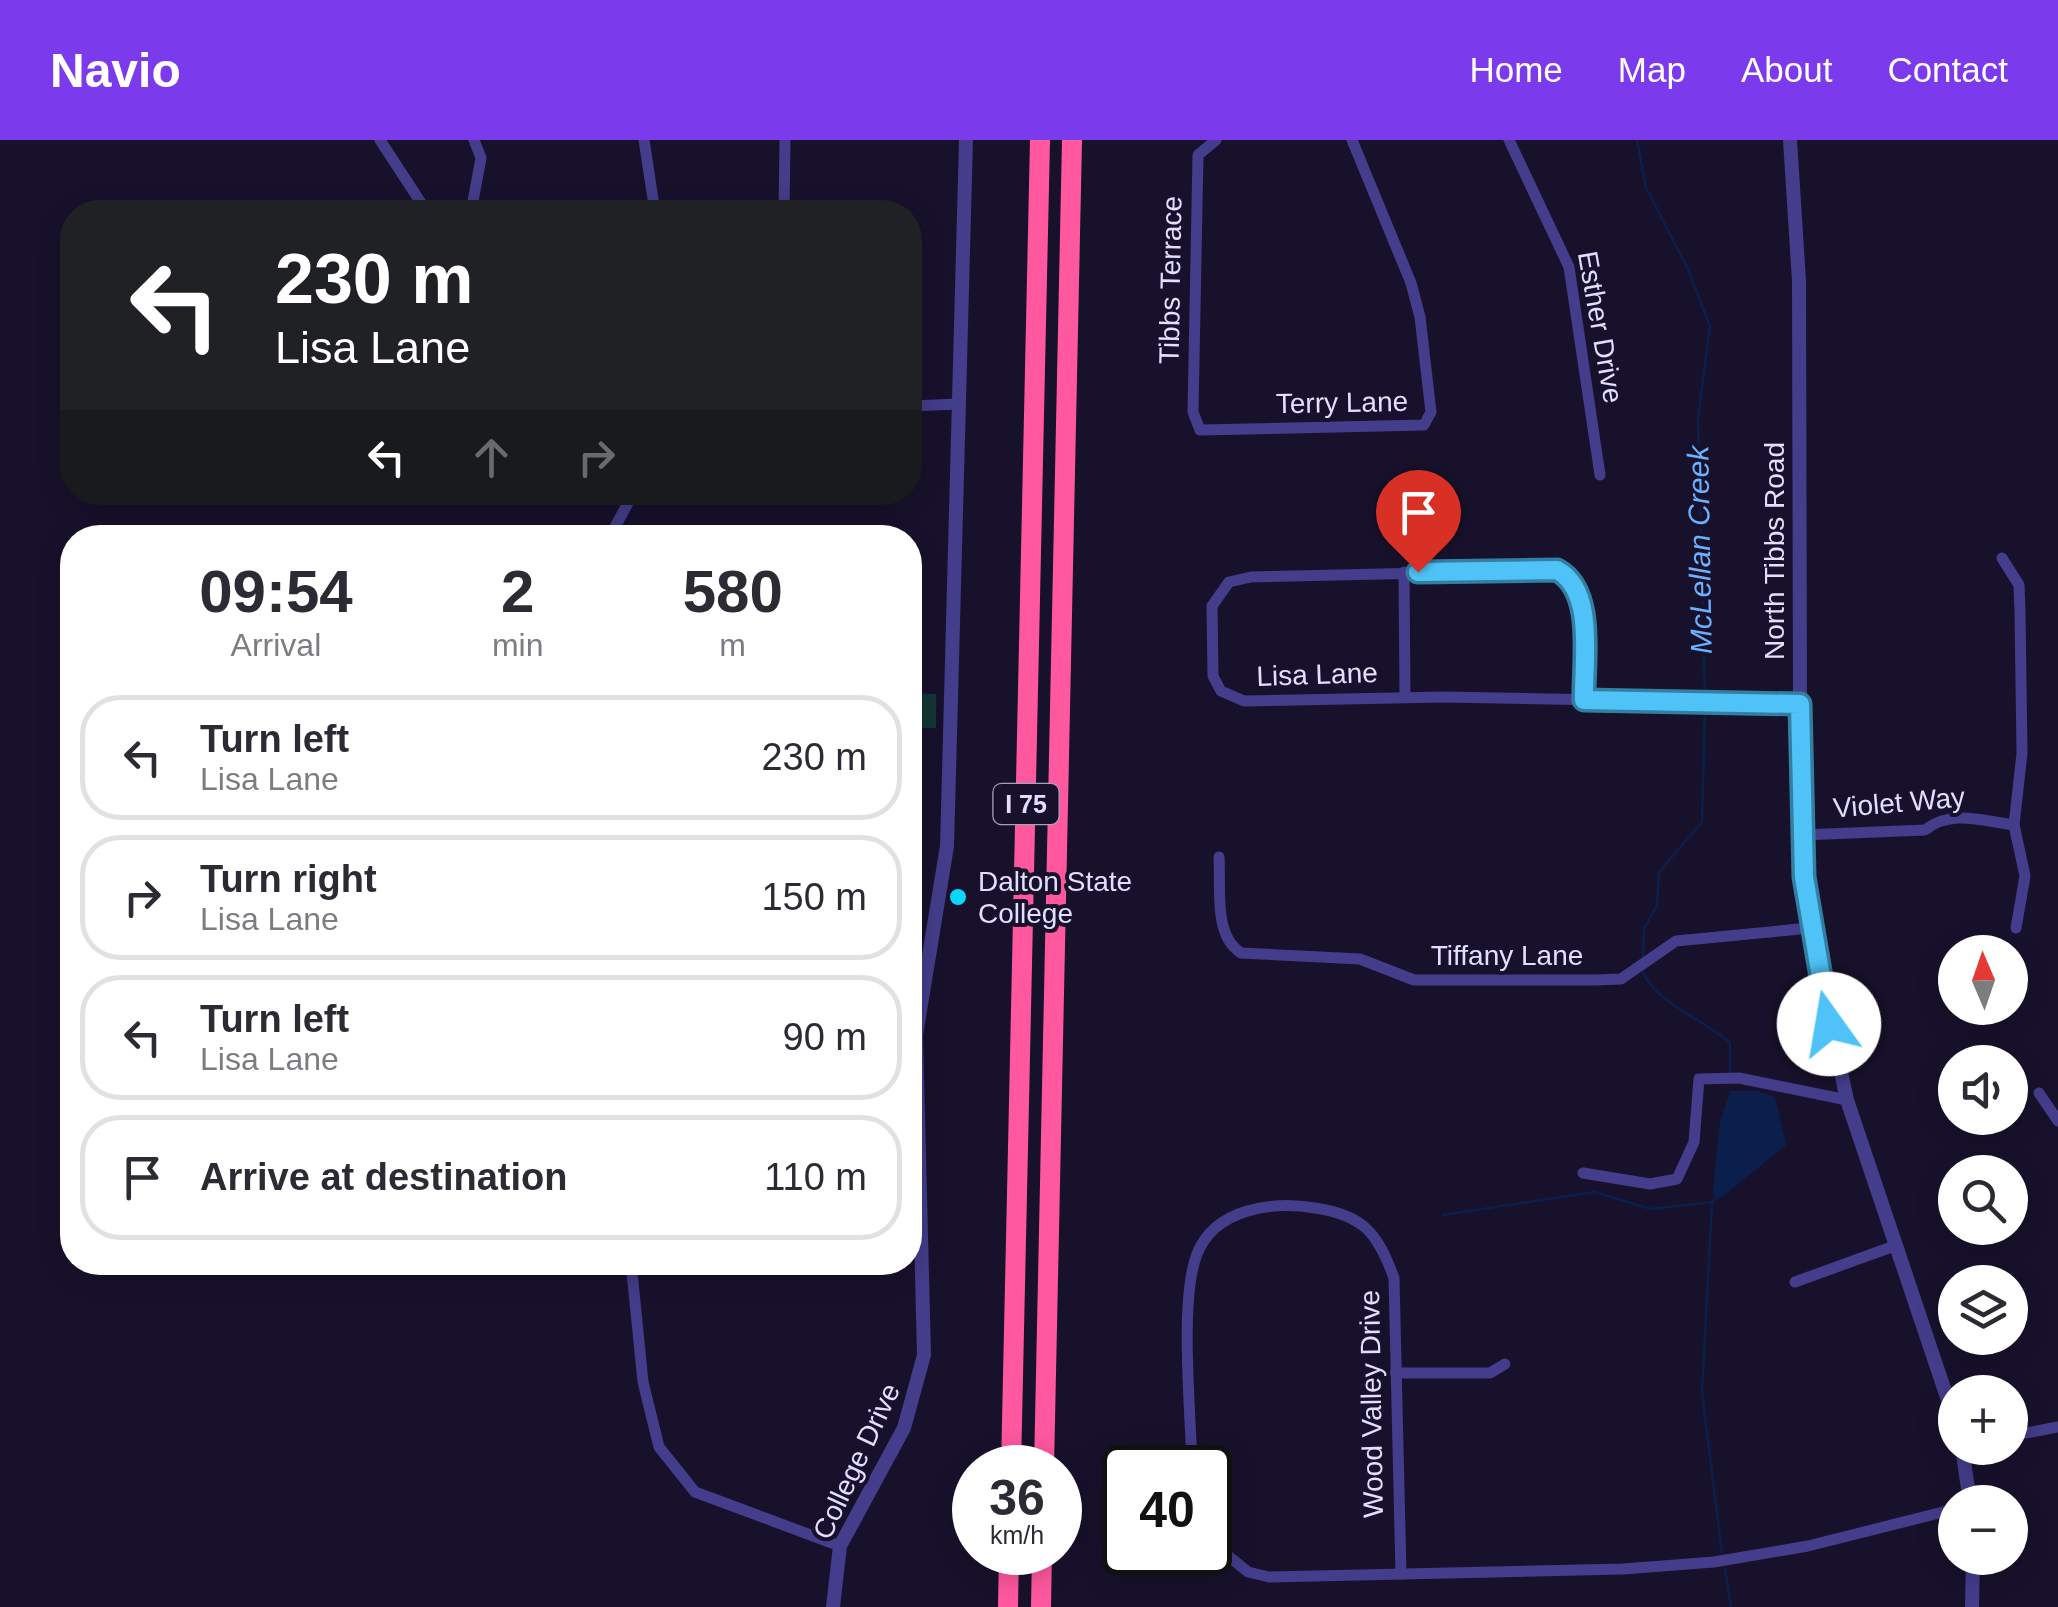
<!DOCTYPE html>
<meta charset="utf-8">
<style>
:root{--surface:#fff;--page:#f2f2f3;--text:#2b2b33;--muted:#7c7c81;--line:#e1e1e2;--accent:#7c3aed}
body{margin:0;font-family:Helvetica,sans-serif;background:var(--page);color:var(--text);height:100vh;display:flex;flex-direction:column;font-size:38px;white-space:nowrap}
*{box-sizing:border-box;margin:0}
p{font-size:32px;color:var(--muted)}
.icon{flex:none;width:55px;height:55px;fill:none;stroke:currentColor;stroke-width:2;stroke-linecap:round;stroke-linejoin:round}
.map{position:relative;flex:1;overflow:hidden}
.panel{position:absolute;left:60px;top:385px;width:862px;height:750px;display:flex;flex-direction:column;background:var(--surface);border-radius:40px;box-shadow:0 5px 25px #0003}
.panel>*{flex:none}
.banner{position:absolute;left:60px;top:60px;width:862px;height:305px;border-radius:40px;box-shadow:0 5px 25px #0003;background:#202124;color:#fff;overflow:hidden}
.needle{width:65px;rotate:358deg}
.buttons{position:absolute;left:1938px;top:795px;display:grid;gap:20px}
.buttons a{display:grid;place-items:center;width:90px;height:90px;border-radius:50%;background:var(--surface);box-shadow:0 5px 25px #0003;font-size:50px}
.speed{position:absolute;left:952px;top:1305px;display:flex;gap:20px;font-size:50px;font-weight:700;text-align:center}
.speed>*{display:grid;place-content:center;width:130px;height:130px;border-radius:50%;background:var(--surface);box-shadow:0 5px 25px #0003;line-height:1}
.speed small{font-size:25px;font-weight:400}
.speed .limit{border:5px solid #111;border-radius:15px;background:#fff;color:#111}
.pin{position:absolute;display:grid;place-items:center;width:85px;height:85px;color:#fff;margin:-102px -42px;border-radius:50% 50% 50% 0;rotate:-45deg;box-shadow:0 0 10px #0007}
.pin .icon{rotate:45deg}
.me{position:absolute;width:110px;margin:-55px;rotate:347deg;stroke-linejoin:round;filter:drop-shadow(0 0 8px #0008)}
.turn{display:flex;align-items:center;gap:35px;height:210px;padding:0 50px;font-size:45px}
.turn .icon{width:130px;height:130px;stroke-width:2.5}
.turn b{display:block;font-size:70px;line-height:85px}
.lanes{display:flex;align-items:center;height:95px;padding:0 50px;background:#0003;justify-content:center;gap:50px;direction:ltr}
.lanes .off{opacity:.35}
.eta{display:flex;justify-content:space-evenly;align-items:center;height:170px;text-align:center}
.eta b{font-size:60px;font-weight:700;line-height:70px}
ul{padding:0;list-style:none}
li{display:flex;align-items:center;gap:30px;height:125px;margin:0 20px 15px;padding:0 30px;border:5px solid var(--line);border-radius:40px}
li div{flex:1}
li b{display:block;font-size:38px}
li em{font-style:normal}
header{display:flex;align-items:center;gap:60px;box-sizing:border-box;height:140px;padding:0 50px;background:var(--accent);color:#fff}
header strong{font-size:48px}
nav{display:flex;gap:55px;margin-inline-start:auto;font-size:35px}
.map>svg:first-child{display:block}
.green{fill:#143636}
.water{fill:#0b1f4c}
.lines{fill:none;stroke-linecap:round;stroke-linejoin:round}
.stream{stroke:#0b1f4c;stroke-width:2.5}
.minor{stroke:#443d8b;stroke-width:11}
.tertiary{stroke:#443d8b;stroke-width:14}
.motorway{stroke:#ff589e;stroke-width:20}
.route-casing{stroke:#337fa1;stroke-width:25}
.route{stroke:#4fc3f7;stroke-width:18}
.poi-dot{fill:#09d7ff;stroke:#18112c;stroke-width:4}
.labels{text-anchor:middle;stroke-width:8;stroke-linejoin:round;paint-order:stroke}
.shield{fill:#18112c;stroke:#a6a0c0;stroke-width:2.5}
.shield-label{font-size:25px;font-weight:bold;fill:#e3ddff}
.street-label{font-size:28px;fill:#e3ddff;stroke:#18112c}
.poi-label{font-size:28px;fill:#e3ddff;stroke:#18112c;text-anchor:start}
.water-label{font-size:30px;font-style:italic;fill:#6bb1ff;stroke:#18112c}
</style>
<header>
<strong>Navio</strong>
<nav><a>Home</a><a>Map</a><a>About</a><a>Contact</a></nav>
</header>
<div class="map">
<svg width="2058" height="1467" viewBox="0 0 2058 1467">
<rect width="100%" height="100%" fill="#18112c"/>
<g class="green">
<path d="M910,553L936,554V588H910Z"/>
<path d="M798,1123H895V1128L799,1135Z"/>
</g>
<path class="water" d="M1730,951H1758L1775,957L1786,1005L1722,1057L1713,1055V1047L1720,981Z"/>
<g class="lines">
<g class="stream">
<path d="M1637,0L1646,48L1687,127L1710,186L1698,277L1705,559"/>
<path d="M1643,819L1644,789L1657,765L1659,732L1702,682L1705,567"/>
<path d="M1643,832C1656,863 1703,879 1730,903V935"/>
<path d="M1718,1056L1712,1062L1702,1252L1722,1413"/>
<path d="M1443,1075L1594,1052L1651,1069L1712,1062"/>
<path d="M1725,1429L1731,1467"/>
</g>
<g class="minor">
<path d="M380,0L427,72"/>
<path d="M644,0L655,72"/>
<path d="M1216,0L1198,15L1193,272L1200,290L1424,285L1431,272L1420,177L1411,143L1352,0"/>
<path d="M1509,0L1569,127L1600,335"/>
<path d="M471,72L481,18L474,0"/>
<path d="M784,72L785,0"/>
<path d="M910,266L959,264"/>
<path d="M609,398L634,352"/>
<path d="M2002,418L2019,445L2020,472L2022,613L2014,685"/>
<path d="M1404,432L1405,557"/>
<path d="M1584,560C1583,520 1596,451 1557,430L1251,437L1229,442L1212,466L1213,536L1221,551L1244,561L1444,557L1800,564"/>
<path d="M1803,695L1925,690C1951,669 1983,681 2014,685L2025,736L2016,788"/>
<path d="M1219,717C1221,748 1213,795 1241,813L1360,819L1414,840H1595L1621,839L1676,801L1810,788"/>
<path d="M2039,953L2058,981"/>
<path d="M1583,1033L1650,1044L1677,1039L1694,1002L1699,939L1739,938L1847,960"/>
<path d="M631,1122L643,1242L659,1307L695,1352L840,1406"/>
<path d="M1795,1142L1897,1105"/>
<path d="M1395,1233H1490L1505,1224"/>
<path d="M2010,1296L2058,1287"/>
<path d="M1192,1328C1191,1274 1179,1160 1197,1114C1215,1068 1273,1061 1315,1068C1364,1075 1378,1094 1394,1138L1401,1434"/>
<path d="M1210,1401L1248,1432L1269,1437L1623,1429L1714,1422L1808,1406L1955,1369"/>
</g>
<g class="tertiary">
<path d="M1790,0L1799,141L1800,562L1810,788L1847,960L1955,1281"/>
<path d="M1962,1308L1970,1362"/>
<path d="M833,1467L840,1406L904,1288L924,1215L916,895L947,706L966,0"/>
<path d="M1972,1467L1973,1418"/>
</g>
<g class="motorway">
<path d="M1011,1328L1040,0"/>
<path d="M1044,1328L1072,0"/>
<path d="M1008,1467L1009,1412"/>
<path d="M1041,1467L1042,1412"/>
</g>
</g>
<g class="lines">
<g class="route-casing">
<path id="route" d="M1418,432L1557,430C1596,451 1583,521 1584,560L1800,564L1804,737L1829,884"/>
</g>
<use href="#route" class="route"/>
</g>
<circle class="poi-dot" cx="958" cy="757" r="10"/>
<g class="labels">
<rect class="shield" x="993.5" y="644" width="65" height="40" rx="8"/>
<g class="shield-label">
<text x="1026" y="673">I 75</text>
</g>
<g class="street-label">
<text transform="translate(1170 140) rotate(-89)" y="10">Tibbs Terrace</text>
<text transform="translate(1601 187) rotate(80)" y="10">Esther Drive</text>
<text transform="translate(1342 262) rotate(-1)" y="10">Terry Lane</text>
<text transform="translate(1774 411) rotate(-90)" y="10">North Tibbs Road</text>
<text transform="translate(1317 534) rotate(-2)" y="10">Lisa Lane</text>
<text transform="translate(1899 662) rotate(-5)" y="10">Violet Way</text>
<text x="1507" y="825">Tiffany Lane</text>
<text transform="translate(1371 1264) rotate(-91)" y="10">Wood Valley Drive</text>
<text transform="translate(856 1321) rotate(-65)" y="10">College Drive</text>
</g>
<g class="poi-label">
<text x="978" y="751">Dalton State<tspan x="978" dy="32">College</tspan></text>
</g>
<g class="water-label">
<text transform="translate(1700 410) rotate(-91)" y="10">McLellan Creek</text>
</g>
</g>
</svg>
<div class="buttons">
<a><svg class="needle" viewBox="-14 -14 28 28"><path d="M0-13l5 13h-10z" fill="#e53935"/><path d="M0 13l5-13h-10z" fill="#7c7c81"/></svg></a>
<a><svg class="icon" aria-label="sound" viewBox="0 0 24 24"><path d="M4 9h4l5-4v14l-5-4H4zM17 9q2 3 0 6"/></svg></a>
<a><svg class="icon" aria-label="search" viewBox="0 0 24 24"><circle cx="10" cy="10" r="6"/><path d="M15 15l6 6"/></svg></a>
<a><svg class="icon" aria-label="layers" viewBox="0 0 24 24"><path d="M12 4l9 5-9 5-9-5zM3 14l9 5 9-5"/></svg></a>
<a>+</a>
<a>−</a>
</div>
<div class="speed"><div>36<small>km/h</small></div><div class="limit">40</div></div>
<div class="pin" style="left:1418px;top:432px;background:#d93025"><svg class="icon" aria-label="arrive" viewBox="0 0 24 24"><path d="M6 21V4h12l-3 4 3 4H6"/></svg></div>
<svg class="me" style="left:1829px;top:884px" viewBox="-20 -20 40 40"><circle r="19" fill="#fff"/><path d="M0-13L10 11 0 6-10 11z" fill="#4fc3f7"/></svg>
<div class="banner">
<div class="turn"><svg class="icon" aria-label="left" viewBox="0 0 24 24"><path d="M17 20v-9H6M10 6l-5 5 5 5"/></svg><div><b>230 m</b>Lisa Lane</div></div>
<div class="lanes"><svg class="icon" aria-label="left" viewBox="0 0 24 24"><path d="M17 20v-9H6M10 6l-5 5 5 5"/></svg><svg class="icon off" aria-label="ahead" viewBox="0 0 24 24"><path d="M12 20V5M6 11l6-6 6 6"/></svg><svg class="icon off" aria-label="right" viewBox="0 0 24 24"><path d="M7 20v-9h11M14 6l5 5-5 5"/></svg></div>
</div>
<section class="panel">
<div class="eta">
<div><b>09:54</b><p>Arrival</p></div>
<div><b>2</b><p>min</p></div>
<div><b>580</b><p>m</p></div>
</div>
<ul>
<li><svg class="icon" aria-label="left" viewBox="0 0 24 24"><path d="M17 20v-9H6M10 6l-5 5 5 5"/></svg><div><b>Turn left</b><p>Lisa Lane</p></div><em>230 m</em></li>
<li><svg class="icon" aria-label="right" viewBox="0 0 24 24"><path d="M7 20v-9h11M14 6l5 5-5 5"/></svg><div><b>Turn right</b><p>Lisa Lane</p></div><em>150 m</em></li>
<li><svg class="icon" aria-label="left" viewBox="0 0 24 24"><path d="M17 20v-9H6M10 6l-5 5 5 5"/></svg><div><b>Turn left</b><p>Lisa Lane</p></div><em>90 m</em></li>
<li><svg class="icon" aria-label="arrive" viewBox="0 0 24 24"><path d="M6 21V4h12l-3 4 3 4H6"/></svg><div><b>Arrive at destination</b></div><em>110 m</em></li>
</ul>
</section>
</div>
